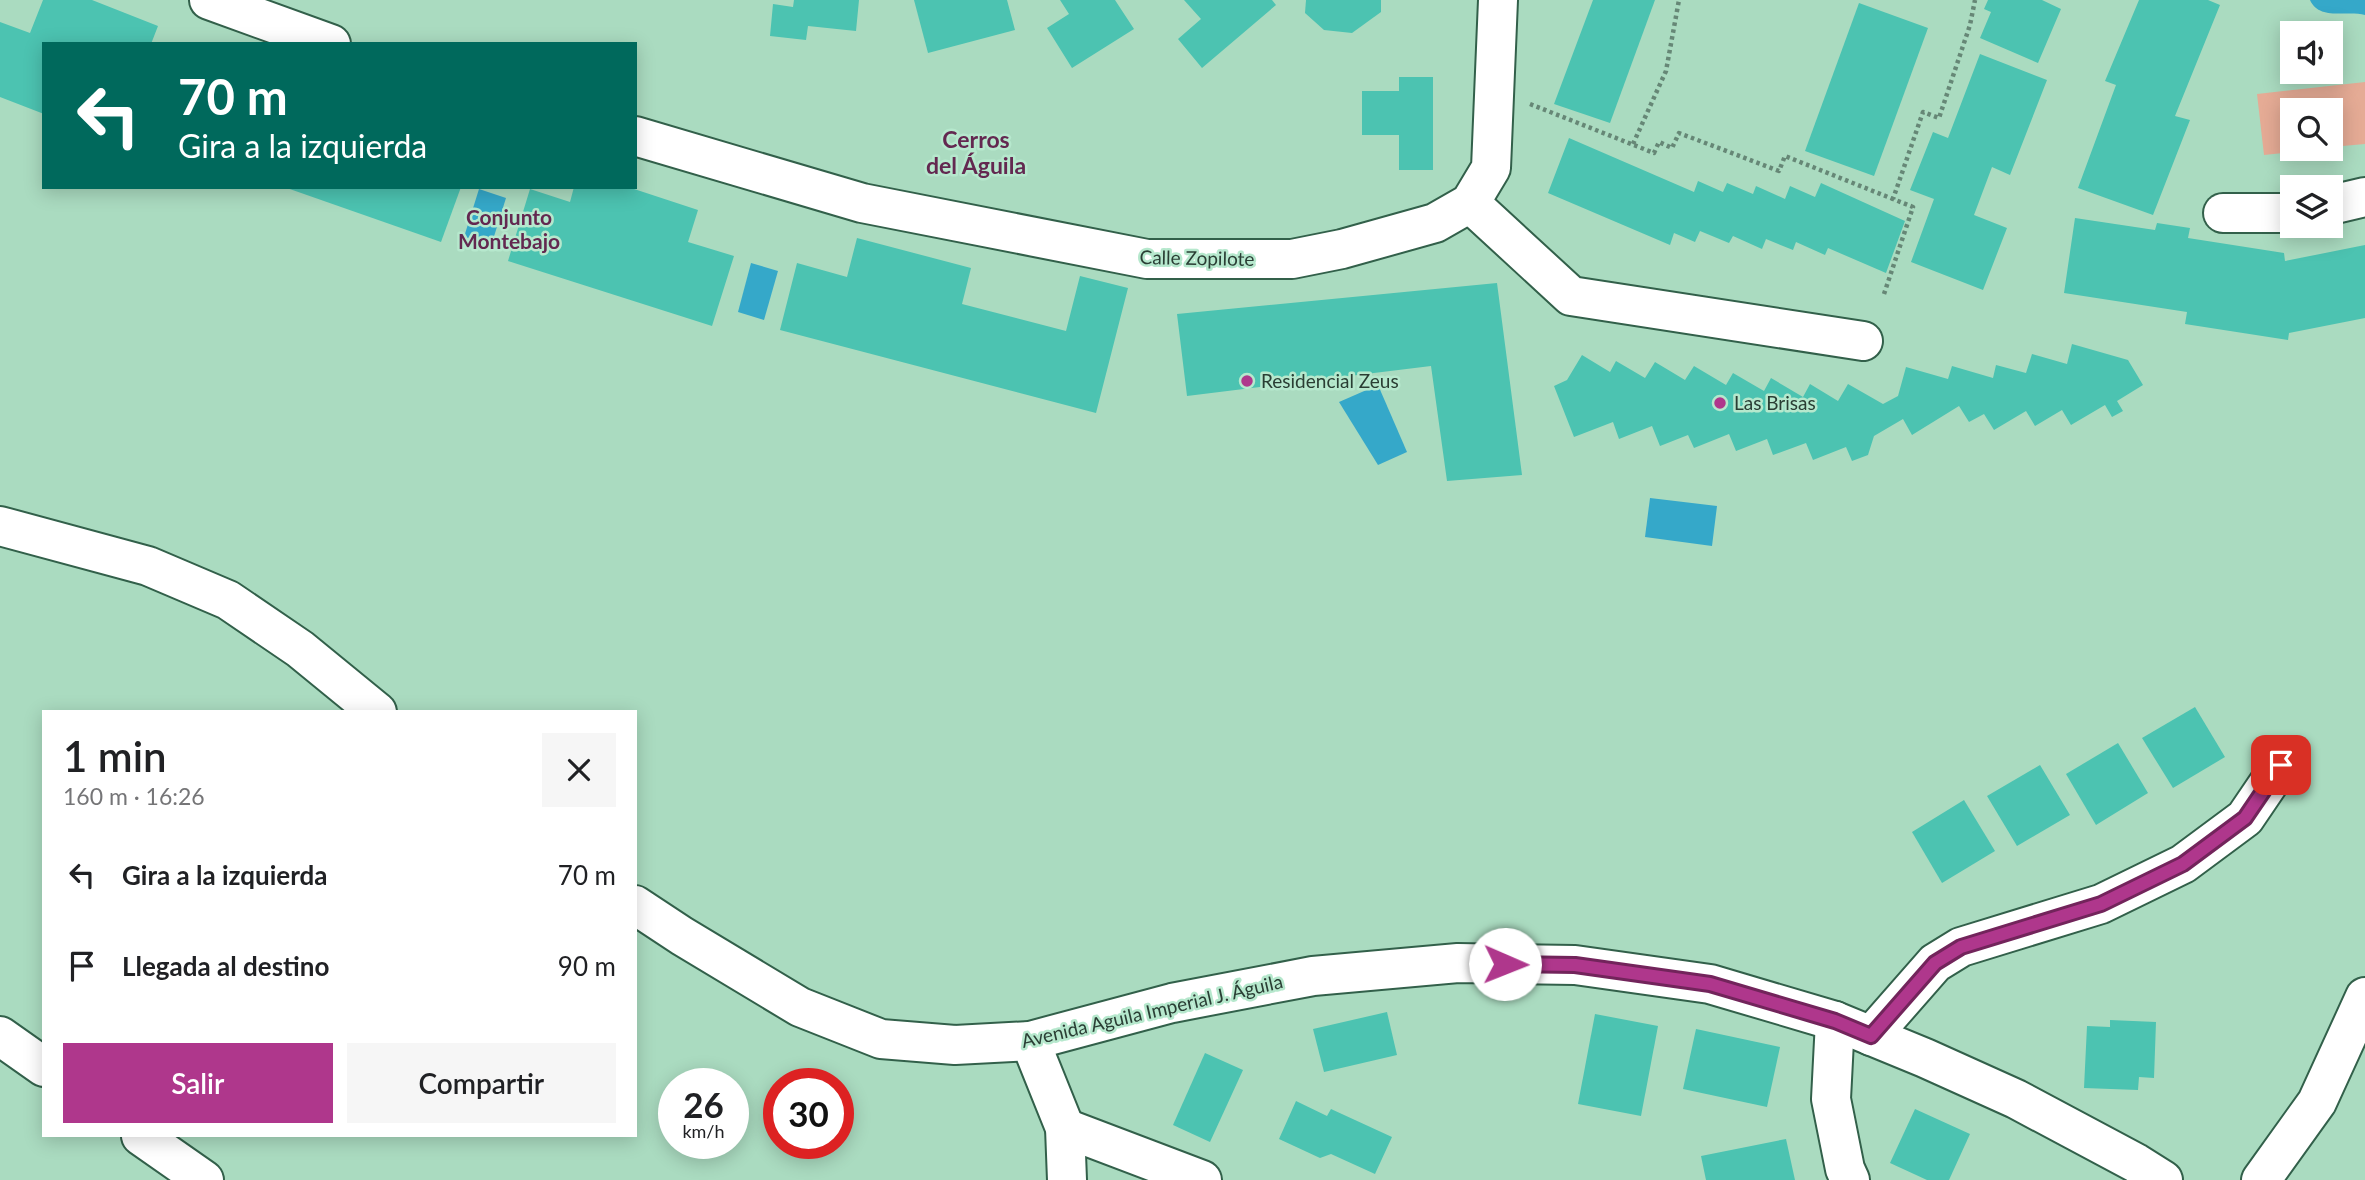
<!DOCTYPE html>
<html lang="es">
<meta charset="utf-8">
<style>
:root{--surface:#fff;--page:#f6f6f6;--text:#202124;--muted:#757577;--accent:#af378c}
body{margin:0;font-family:Lato,sans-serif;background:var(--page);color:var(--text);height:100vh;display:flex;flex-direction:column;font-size:26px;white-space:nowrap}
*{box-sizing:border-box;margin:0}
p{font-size:23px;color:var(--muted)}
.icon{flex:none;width:38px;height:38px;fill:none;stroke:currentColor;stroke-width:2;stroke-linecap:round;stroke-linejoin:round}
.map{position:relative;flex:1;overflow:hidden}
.sheet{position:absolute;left:42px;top:710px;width:595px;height:427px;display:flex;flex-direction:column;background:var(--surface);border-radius:0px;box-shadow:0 4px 18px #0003}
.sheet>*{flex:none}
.hud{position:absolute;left:42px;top:42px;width:595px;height:147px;border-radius:0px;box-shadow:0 4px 18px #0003;background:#00695c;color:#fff;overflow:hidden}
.buttons{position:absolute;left:2280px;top:21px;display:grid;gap:14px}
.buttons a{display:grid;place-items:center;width:63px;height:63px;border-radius:0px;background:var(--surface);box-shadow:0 4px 18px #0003;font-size:35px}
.speed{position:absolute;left:658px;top:1068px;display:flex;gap:14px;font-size:35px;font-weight:700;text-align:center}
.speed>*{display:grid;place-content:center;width:91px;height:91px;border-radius:50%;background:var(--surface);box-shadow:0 4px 18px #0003;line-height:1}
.speed small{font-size:18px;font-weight:400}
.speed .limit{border:10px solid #d22;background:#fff;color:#111}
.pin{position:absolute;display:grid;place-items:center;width:60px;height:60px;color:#fff;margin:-30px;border-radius:14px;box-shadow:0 4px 10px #0006}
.me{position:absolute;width:77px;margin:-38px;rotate:91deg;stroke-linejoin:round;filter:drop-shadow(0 0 5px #0008)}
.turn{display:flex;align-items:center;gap:24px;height:147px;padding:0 21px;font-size:32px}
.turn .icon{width:91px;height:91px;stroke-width:2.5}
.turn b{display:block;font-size:49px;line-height:60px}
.round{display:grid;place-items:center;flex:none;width:74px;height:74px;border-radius:0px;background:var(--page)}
.overview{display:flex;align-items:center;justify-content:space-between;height:119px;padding:0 21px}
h1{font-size:42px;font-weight:600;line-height:52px}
.button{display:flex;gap:14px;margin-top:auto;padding:14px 21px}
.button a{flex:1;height:80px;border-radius:0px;background:var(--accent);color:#fff;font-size:28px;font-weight:600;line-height:80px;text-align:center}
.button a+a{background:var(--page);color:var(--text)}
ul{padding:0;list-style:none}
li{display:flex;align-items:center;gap:21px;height:91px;padding:0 21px}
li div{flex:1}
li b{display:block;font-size:26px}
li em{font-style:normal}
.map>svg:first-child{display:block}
.green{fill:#e5ab95}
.water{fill:#35a8c9}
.building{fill:#4cc3b1}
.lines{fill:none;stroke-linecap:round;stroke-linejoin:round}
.minor-casing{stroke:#32604a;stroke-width:42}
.path{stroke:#668776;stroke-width:4.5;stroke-dasharray:3.5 3.5;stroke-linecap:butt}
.minor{stroke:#fff;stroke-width:38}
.route-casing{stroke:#72245b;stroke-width:18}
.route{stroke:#af378c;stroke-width:12}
.poi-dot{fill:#af378c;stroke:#b6e8cd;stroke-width:2.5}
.labels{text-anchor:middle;stroke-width:5;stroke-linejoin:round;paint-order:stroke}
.street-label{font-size:19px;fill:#2a3e34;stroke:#b6e8cd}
.poi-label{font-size:19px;fill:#2a3e34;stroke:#b6e8cd;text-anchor:start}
.neighbourhood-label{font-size:21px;font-weight:bold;fill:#632850;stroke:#b6e8cd}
.quarter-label{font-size:23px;font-weight:bold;fill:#632850;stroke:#b6e8cd}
</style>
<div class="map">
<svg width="2365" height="1180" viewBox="0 0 2365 1180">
<rect width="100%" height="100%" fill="#aadbc0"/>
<path class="green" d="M2365,82V144L2331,147V110H2292V149H2319L2264,155L2257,94Z"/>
<g class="water">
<path d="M2310,0H2365V15C2348,10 2319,21 2310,0Z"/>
<path d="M479,189L506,198L491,246L464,237Z"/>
<path d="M751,263L778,271L764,320L738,312Z"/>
<path d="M1378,385L1407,452L1378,465L1339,402Z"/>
<path d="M1650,498L1717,506L1712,546L1645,537Z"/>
</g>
<g class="building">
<path d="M43,0H92L158,26L151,44H44V114L0,97V22L30,33Z"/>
<path d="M794,0H859L856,31L808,26L806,40L770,36L773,4L793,7Z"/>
<path d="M914,0H1007L1015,30L928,53Z"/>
<path d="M1060,0H1115L1134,29L1072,68L1047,28L1069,14Z"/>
<path d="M1184,0H1272L1276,5L1202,68L1178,39L1201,19Z"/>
<path d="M1306,0H1381V12L1352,33L1324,30L1305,13Z"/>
<path d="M1593,0H1655L1610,123L1554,104Z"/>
<path d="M1988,0H2042L2061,9L2038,63L1980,38L1991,12L1984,9Z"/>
<path d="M2139,0H2208L2220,5L2175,116L2190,120L2153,215L2078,188L2116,85L2105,81Z"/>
<path d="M1859,3L1928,28L1874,176L1805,151Z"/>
<path d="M1980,54L2047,80L2010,175L1992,167L1974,215L2007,228L1983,290L1911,262L1934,199L1910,190L1933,132L1948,138Z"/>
<path d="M1399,77H1433V170H1399V135H1362V91H1399Z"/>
<path d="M1569,138L1694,192L1698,181L1723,192L1727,183L1753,194L1756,186L1785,199L1790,186L1815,197L1821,183L1905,221L1886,273L1828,248L1825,255L1796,242L1793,250L1766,239L1762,249L1733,236L1729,243L1700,231L1695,242L1674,233L1670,245L1548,193Z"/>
<path d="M284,187H461L441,242Z"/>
<path d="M574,187H628L698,210L688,242L734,256L712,326L508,261L530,189L570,202Z"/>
<path d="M2075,218L2155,230L2157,223L2190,228L2188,238L2284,253L2285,261L2365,245V318L2289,333L2288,340L2185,324L2187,312L2064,293Z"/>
<path d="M857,238L971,268L962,304L1066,331L1080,276L1128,288L1096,413L780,330L797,263L847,277Z"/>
<path d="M1497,283L1522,475L1447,481L1431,366L1187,396L1177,314Z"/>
<path d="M2072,344L2128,360L2143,385L2117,401L2123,411L2112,417L2105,405L2071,425L2062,410L2035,426L2026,411L1994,430L1984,414L1969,422L1959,406L1912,435L1903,419L1874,436L1868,455L1852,461L1846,447L1813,460L1806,443L1773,455L1767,439L1736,451L1729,434L1694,448L1688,435L1660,446L1652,426L1619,439L1613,422L1574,437L1554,386L1567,380L1582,355L1610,372L1616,361L1645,378L1655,362L1685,380L1694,366L1726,385L1733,373L1764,391L1771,378L1803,397L1810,384L1838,401L1848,384L1883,404L1898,396L1906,367L1948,379L1952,366L1993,378L1996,365L2026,373L2032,354L2067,364Z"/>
<path d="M2195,707L2225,757L2173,788L2142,738Z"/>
<path d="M2118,743L2148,793L2096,825L2066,774Z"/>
<path d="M2040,765L2070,815L2017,846L1987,796Z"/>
<path d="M1964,800L1995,851L1942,883L1912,832Z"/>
<path d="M1387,1012L1397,1055L1324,1072L1313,1029Z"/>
<path d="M1595,1014L1658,1026L1641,1116L1578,1104Z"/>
<path d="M2110,1020L2156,1022L2154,1078L2139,1077L2138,1090L2084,1088L2087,1026L2110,1027Z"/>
<path d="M1696,1029L1780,1047L1767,1107L1683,1089Z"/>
<path d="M1205,1053L1243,1070L1210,1142L1173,1125Z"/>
<path d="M1296,1101L1327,1116L1331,1109L1392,1137L1375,1174L1331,1154L1320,1158L1279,1139Z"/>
<path d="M1915,1109L1970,1134L1949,1180H1927L1890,1163Z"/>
<path d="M1786,1139L1795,1180H1706L1701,1156Z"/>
</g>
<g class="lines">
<g class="minor-casing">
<g id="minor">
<path d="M209,0L331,44"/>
<path d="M635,136L862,203L1147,259H1292L1342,249L1435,223L1470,203L1491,168L1498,0"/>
<path d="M1470,203L1571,296L1863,341"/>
<path d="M2331,205L2365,197"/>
<path d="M2223,213H2292"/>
<path d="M0,526L148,566L228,600L300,649L377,712"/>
<path d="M635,905L682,936L800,1007L881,1039L955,1045L1030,1041L1172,1003L1313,976L1458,963L1575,965L1710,984L1835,1021L1925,1058L2016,1099L2136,1163L2163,1180"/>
<path d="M1835,1021L1831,1099L1845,1169L1850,1180"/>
<path d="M0,1036L44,1067"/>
<path d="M1871,1036L1935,963L1961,947L2101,904L2183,864L2245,818L2281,765"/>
<path d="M1030,1041L1065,1128L1067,1180"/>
<path d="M1065,1128L1202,1180"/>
<path d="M141,1136L204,1180"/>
<path d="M2261,1180L2317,1102L2365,997"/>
</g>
</g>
<g class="path">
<path d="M1530,104L1654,153L1659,142L1672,148L1679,133L1779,171L1785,156L1893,199"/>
<path d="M1633,144L1666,71L1679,0"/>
<path d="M1884,294L1913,207L1893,199L1923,112L1939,118L1970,25L1975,0"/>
</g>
<use href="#minor" class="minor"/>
</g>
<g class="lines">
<g class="route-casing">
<path id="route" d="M1505,964L1575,965L1710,984L1835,1021L1871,1036L1935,963L1961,947L2101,904L2183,864L2245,818L2281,765"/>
</g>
<use href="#route" class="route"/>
</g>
<g class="poi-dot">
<circle cx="1247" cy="381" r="7"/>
<circle cx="1720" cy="403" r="7"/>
</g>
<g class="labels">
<g class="street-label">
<text transform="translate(1197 258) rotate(1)" y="7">Calle Zopilote</text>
<text transform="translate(1152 1011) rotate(-13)" y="7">Avenida Aguila Imperial J. Águila</text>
</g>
<g class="poi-label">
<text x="1261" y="388">Residencial Zeus</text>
<text x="1734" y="410">Las Brisas</text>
</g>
<g class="neighbourhood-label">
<text x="509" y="225">Conjunto<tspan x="509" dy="24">Montebajo</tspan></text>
</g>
<g class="quarter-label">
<text x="976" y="148">Cerros<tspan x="976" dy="26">del Águila</tspan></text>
</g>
</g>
</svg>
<div class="buttons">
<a><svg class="icon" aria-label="sound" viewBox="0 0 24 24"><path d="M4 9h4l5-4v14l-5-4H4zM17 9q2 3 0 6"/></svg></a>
<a><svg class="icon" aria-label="search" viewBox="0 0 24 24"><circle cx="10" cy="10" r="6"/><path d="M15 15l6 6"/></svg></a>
<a><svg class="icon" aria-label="layers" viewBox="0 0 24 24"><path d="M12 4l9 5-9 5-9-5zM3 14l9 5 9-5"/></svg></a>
</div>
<div class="speed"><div>26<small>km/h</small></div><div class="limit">30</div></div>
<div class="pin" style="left:2281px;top:765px;background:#d93025"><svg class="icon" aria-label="arrive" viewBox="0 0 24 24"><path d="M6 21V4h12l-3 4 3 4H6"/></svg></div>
<svg class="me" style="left:1505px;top:964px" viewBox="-20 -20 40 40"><circle r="19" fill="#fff"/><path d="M0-13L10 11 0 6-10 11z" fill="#af378c"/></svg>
<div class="hud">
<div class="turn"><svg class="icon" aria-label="left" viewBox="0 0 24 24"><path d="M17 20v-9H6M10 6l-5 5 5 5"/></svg><div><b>70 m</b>Gira a la izquierda</div></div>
</div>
<section class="sheet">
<div class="overview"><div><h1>1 min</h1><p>160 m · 16:26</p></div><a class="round"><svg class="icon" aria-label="close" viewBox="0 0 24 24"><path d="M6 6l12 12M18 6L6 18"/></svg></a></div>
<ul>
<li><svg class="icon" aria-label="left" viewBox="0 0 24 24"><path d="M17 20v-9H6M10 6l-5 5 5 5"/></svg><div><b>Gira a la izquierda</b></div><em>70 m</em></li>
<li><svg class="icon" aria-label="arrive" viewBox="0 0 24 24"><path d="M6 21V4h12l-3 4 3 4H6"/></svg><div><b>Llegada al destino</b></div><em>90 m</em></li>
</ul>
<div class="button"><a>Salir</a><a>Compartir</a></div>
</section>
</div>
